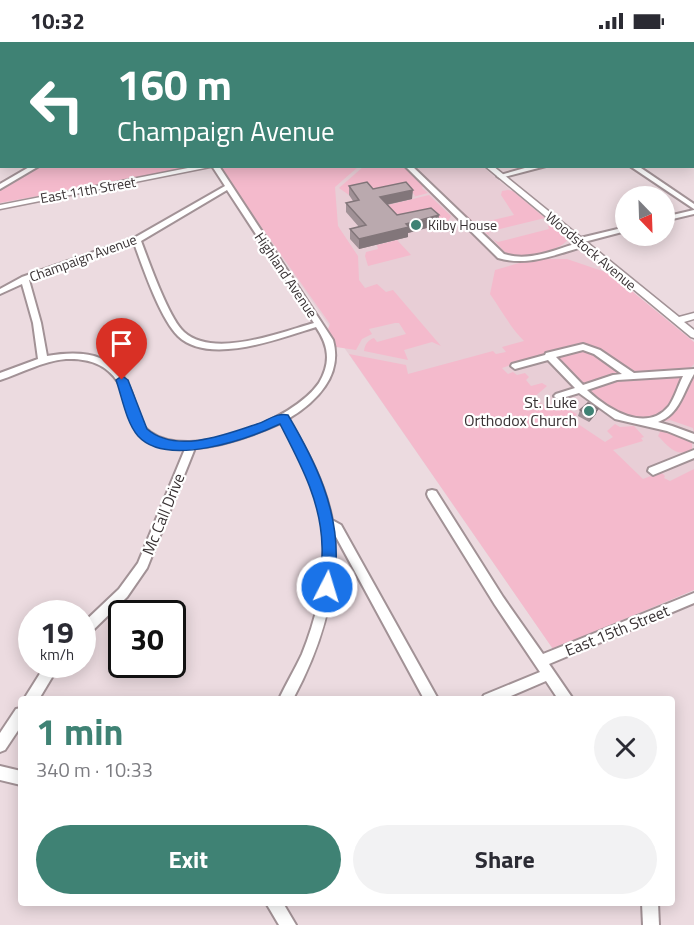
<!DOCTYPE html>
<meta charset="utf-8">
<style>
:root{--surface:#fff;--page:#f2f2f3;--text:#2b2b33;--muted:#7c7c81;--accent:#3f8274}
body{margin:0;font-family:"Titillium Web",sans-serif;background:var(--page);color:var(--text);height:100vh;display:flex;flex-direction:column;font-size:22px;white-space:nowrap}
*{box-sizing:border-box;margin:0}
p{font-size:20px;color:var(--muted)}
.icon{flex:none;width:33px;height:33px;fill:none;stroke:currentColor;stroke-width:2;stroke-linecap:round;stroke-linejoin:round}
.map{position:relative;flex:1;overflow:hidden}
.drawer{position:absolute;left:18px;top:654px;width:657px;height:210px;display:flex;flex-direction:column;background:var(--surface);border-radius:6px;box-shadow:0 3px 15px #0003}
.drawer>*{flex:none}
.hud{position:absolute;left:0px;top:0px;width:694px;height:126px;box-shadow:0 3px 15px #0003;background:#3f8274;color:#fff;overflow:hidden}
.needle{width:39px;rotate:157deg}
.tools{position:absolute;left:615px;top:144px;display:grid;gap:12px}
.tools a{display:grid;place-items:center;width:60px;height:60px;border-radius:50%;background:var(--surface);box-shadow:0 3px 15px #0003;font-size:30px}
.speed{position:absolute;left:18px;top:558px;display:flex;gap:12px;font-size:30px;font-weight:700;text-align:center}
.speed>*{display:grid;place-content:center;width:78px;height:78px;border-radius:50%;background:var(--surface);box-shadow:0 3px 15px #0003;line-height:1}
.speed small{font-size:15px;font-weight:400}
.speed .limit{border:3px solid #111;border-radius:9px;background:#fff;color:#111}
.pin{position:absolute;display:grid;place-items:center;width:51px;height:51px;color:#fff;margin:-62px -26px;border-radius:50% 50% 50% 0;rotate:-45deg;box-shadow:0 0 6px #0007}
.pin .icon{rotate:45deg}
.me{position:absolute;width:66px;margin:-33px;rotate:5deg;stroke-linejoin:round;filter:drop-shadow(0 0 4px #0008)}
.turn{display:flex;align-items:center;gap:21px;height:126px;padding:0 18px;font-size:27px}
.turn .icon{width:78px;height:78px;stroke-width:2.5}
.turn b{display:block;font-size:42px;line-height:51px}
.round{display:grid;place-items:center;flex:none;width:63px;height:63px;border-radius:32px;background:var(--page)}
.headline{display:flex;align-items:center;justify-content:space-between;height:102px;padding:0 18px}
h1{font-size:36px;font-weight:700;line-height:45px;color:var(--accent)}
.primary-button{display:flex;gap:12px;margin-top:auto;padding:12px 18px}
.primary-button a{flex:1;height:69px;border-radius:36px;background:var(--accent);color:#fff;font-size:24px;font-weight:700;line-height:69px;text-align:center}
.primary-button a+a{background:var(--page);color:var(--text)}
.status{display:flex;justify-content:space-between;align-items:center;height:42px;padding:0 30px;background:var(--surface);direction:ltr}
.status svg{height:16px;fill:currentColor}
.map>svg:first-child{display:block}
.built{fill:#e8ced6}
.green{fill:#f4bacc}
.lines{fill:none;stroke-linecap:round;stroke-linejoin:round}
.minor-casing{stroke:#a29296;stroke-width:4}
.tertiary-casing{stroke:#a29296;stroke-width:3}
.trunk-casing{stroke:#a29296;stroke-width:4}
.minor{fill:#fff;fill-rule:evenodd}
.tertiary{fill:#fff;fill-rule:evenodd}
.trunk{fill:#fff;fill-rule:evenodd}
.wall{fill:#a09196}
.shaded-wall{fill:#82767a}
.building{fill:#baa9ae;stroke:#82767a;stroke-width:1.5}
.route{fill:#1a73e8;stroke:#114b97;stroke-width:1.5}
.poi-dot{fill:#3f8274;stroke:#fff;stroke-width:2}
.labels{text-anchor:middle;stroke-width:4.5;stroke-linejoin:round;paint-order:stroke}
.far-street-label{font-size:14px;fill:#393234;stroke:#fff}
.far-poi-label{font-size:14px;fill:#393234;stroke:#fff;text-anchor:start}
.poi-label{font-size:16px;fill:#393234;stroke:#fff;text-anchor:end}
.street-label{font-size:16px;fill:#393234;stroke:#fff}
</style>
<div class="status"><b>10:32</b><svg viewBox="0 0 49 12"><path d="M0 12V9h3v3zM5 12V6h3v6zM10 12V3h3v9zM15 12V0h3v12zM26 1h20v11H26zM47 4h2v5h-2z"/></svg></div>
<div class="map">
<svg width="694" height="883" viewBox="0 0 694 883">
<rect width="100%" height="100%" fill="#ecdbe0"/>
<path class="built" d="M219,125H483L694,301V548L553,607Z"/>
<g class="green">
<path d="M41,125H196L0,161V148Z"/>
<path d="M219,125H358L335,145L338,184L358,214L359,238L365,246L377,242L386,250L393,248L441,304L432,300L404,308L408,318L364,309C365,302 368,298 374,296L377,300L406,292L399,281H395L369,287L372,292L362,297L356,308L336,305L328,287L330,282Z"/>
<path d="M363,125H406L424,142L422,146L428,151L413,155L415,154L413,151L367,150L349,153L339,146Z"/>
<path d="M508,148L513,149L545,176L488,190L490,194L460,170H463L476,182L514,173L501,153L502,149Z"/>
<path d="M429,153L451,174L446,183L426,186L409,180L380,165Z"/>
<path d="M551,183L568,197C561,209 519,219 506,211C501,207 497,201 493,197L498,200L549,187L548,184Z"/>
<path d="M397,198L411,213L368,224L365,214L366,210L378,207L377,203Z"/>
<path d="M533,217H567L611,232L694,300V322L687,329L632,331L597,307L583,302L571,303L502,326L508,332L513,330L517,333L525,331L529,335L526,338L531,344L542,341L547,344L532,357L556,369L562,364L577,372L572,378L605,400L613,395L607,389L615,382L620,385L634,384L644,395L641,396L643,399L613,408L643,437L661,430L665,434L664,436L670,439L694,427V548L553,607L349,312L406,323L408,332L493,309L496,312L506,310L502,305L524,299C510,285 502,269 490,252L495,228Z"/>
<path d="M578,307L592,309L620,332L585,342L580,341L555,314Z"/>
<path d="M694,331V392L693,386L670,378L661,380L674,370Z"/>
<path d="M683,334C677,345 674,363 663,371C644,384 596,367 590,346L613,338Z"/>
<path d="M661,388L692,400V407C677,417 668,404 658,394Z"/>
</g>
<g class="lines">
<g class="minor-casing">
<g id="minor">
<path d="M16,0H31L16,2Z"/>
<path d="M119,0H129L114,2Z"/>
<path d="M183,0H189L180,2Z"/>
<path d="M247,0H251L252,2H247Z"/>
<path d="M369,0H374L367,2Z"/>
<path d="M0,18H2L0,22Z"/>
<path d="M0,33L2,34V39H0Z"/>
<rect x="0" y="53" width="2" height="4"/>
<path d="M693,89H694L693,94Z"/>
<path d="M31,124H39L0,147V142Z"/>
<path d="M212,124H219L333,298C343,333 317,360 288,377C307,408 325,441 332,478L341,483L438,657H424L334,491C338,551 321,605 293,657H279C286,642 295,627 302,612C321,565 330,513 319,464C312,435 296,407 281,381C254,393 225,404 195,406L147,526L127,555L86,595L82,596V582L119,547L138,521L185,407C158,408 136,396 128,370C125,360 123,349 118,340C106,321 86,316 66,317C42,319 22,331 0,338V331L38,317L33,281L22,242L0,252V247L22,235L134,196L225,144ZM227,148L314,281C281,290 214,317 184,290C169,277 149,220 141,199ZM134,201C143,226 160,276 178,294C209,324 281,296 316,285C329,304 331,321 319,341C293,379 190,419 150,390C139,383 137,369 134,358C121,313 88,307 47,314L41,281L29,238Z"/>
<path d="M405,124H412L504,212C529,220 554,208 578,201L575,199L576,197L626,185V189L584,200L587,202L586,204C556,212 529,225 498,216Z"/>
<path d="M532,124H546L500,136L497,134Z"/>
<path d="M630,124H638L694,162V167Z"/>
<path d="M694,168V172L664,179V175Z"/>
<path d="M583,302L600,308L634,331L694,327V332C683,350 680,372 658,380L672,384L694,392V400L667,389L615,377L579,351L559,357L556,356L554,354L556,352L575,346L548,318L515,327L511,324L512,322L545,313L546,311ZM583,308L594,312L622,332L613,333L583,343L556,315ZM683,334C678,344 675,355 669,364C646,392 607,367 587,348L617,338Z"/>
<path d="M694,408V416L653,433L648,429L649,426Z"/>
<path d="M432,448L436,449L503,555L543,612L694,551V561L549,622L573,657H558L546,639L504,657H482L484,653L540,630L495,563L428,455L427,452L428,449Z"/>
<path d="M46,622H60L39,657H24Z"/>
<path d="M21,666V684L5,708L0,710V691L16,667Z"/>
<path d="M0,724L21,729V743L0,738Z"/>
<path d="M266,861H283L296,883H279Z"/>
<path d="M642,861H658L659,883H643Z"/>
</g>
</g>
<g class="tertiary-casing">
<g id="tertiary">
<path d="M552,0H558L559,2H553Z"/>
<path d="M609,0H620L606,2Z"/>
<path d="M693,30H694L693,35Z"/>
<rect x="693" y="74" width="1" height="5"/>
<rect x="0" y="101" width="2" height="4"/>
<path d="M198,124H215L0,167V163Z"/>
<path d="M485,124H493L679,275L694,271V277L684,280L694,288V296L691,295Z"/>
</g>
</g>
<g class="trunk-casing">
<g id="trunk">
<path d="M658,0H667L668,2H659Z"/>
<path d="M678,0H687L688,2H679Z"/>
<rect x="693" y="13" width="1" height="5"/>
</g>
</g>
<use href="#minor" class="minor"/>
<use href="#tertiary" class="tertiary"/>
<use href="#trunk" class="trunk"/>
</g>
<g class="wall">
<path d="M502,0H557L556,2H504Z"/>
<path d="M349,144L373,147L412,157L387,163L397,173L438,183L408,191V195L359,207L350,197V187L359,185L346,170V161L353,159L349,153Z"/>
<path d="M580,368L596,372L589,380L578,374Z"/>
</g>
<g class="shaded-wall">
<path d="M534,0H557L556,2H525Z"/>
<path d="M413,148L412,157L380,164V155Z"/>
<path d="M439,173L438,183L408,191V195L359,207V197Z"/>
<path d="M598,367L596,372L589,380L591,375Z"/>
</g>
<g class="building">
<path d="M519,0H534L525,2H521Z"/>
<path d="M367,140L373,147L406,140L413,148L380,155L397,173L431,166L439,173L406,182L409,185L359,197L350,187L366,183L346,161L359,158L349,144Z"/>
<path d="M588,361L598,367L591,375L580,368Z"/>
</g>
<path class="route" d="M122,334L128,338L147,387C176,412 225,393 257,382C267,379 277,370 288,373C315,419 339,467 336,522C336,531 337,542 333,550L327,552L322,550L319,545C320,532 323,517 322,504C321,459 300,421 280,382C248,397 167,426 138,394C126,380 122,355 116,338Z"/>
<g class="poi-dot">
<circle cx="416" cy="183" r="6"/>
<circle cx="589" cy="369" r="6"/>
</g>
<g class="labels">
<g class="far-street-label">
<text transform="translate(88 148) rotate(-10)" y="5">East 11th Street</text>
<text transform="translate(591 209) rotate(40)" y="5">Woodstock Avenue</text>
<text transform="translate(83 216) rotate(-20)" y="5">Champaign Avenue</text>
<text transform="translate(286 233) rotate(56)" y="5">Highland Avenue</text>
</g>
<g class="far-poi-label">
<text x="428" y="188">Kilby House</text>
</g>
<g class="poi-label">
<text x="577" y="366">St. Luke<tspan x="577" dy="18">Orthodox Church</tspan></text>
</g>
<g class="street-label">
<text transform="translate(163 472) rotate(-68)" y="6">Mc Call Drive</text>
<text transform="translate(617 588) rotate(-22)" y="6">East 15th Street</text>
</g>
</g>
</svg>
<div class="tools">
<a><svg class="needle" viewBox="-14 -14 28 28"><path d="M0-13l5 13h-10z" fill="#e53935"/><path d="M0 13l5-13h-10z" fill="#7c7c81"/></svg></a>
</div>
<div class="speed"><div>19<small>km/h</small></div><div class="limit">30</div></div>
<div class="pin" style="left:122px;top:338px;background:#d93025"><svg class="icon" aria-label="arrive" viewBox="0 0 24 24"><path d="M6 21V4h12l-3 4 3 4H6"/></svg></div>
<svg class="me" style="left:327px;top:545px" viewBox="-20 -20 40 40"><circle r="17" fill="#1a73e8" stroke="#fff" stroke-width="3"/><path d="M0-11L8 9 0 5-8 9z" fill="#fff"/></svg>
<div class="hud">
<div class="turn"><svg class="icon" aria-label="left" viewBox="0 0 24 24"><path d="M17 20v-9H6M10 6l-5 5 5 5"/></svg><div><b>160 m</b>Champaign Avenue</div></div>
</div>
<section class="drawer">
<div class="headline"><div><h1>1 min</h1><p>340 m · 10:33</p></div><a class="round"><svg class="icon" aria-label="close" viewBox="0 0 24 24"><path d="M6 6l12 12M18 6L6 18"/></svg></a></div>
<div class="primary-button"><a>Exit</a><a>Share</a></div>
</section>
</div>
